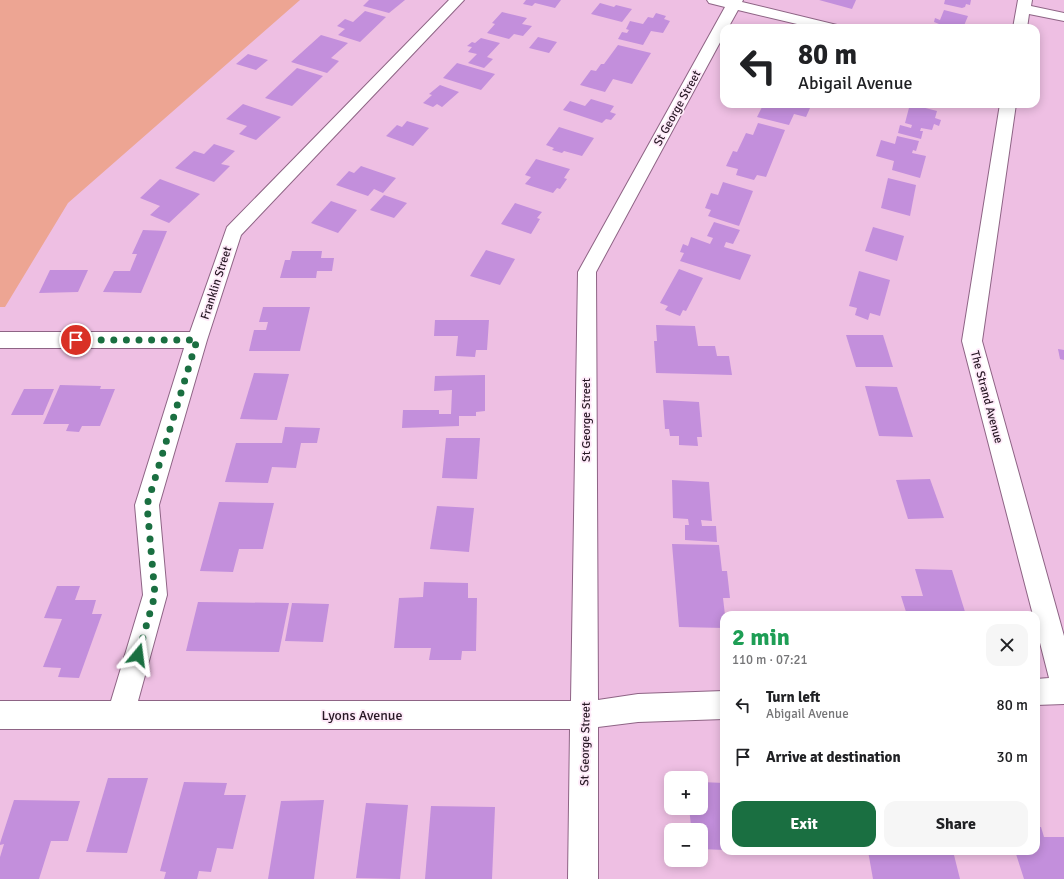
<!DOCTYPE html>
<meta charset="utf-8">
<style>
:root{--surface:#fff;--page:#f6f6f6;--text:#202124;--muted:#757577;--accent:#1a6f41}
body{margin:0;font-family:Signika,sans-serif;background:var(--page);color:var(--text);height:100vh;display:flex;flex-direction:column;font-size:15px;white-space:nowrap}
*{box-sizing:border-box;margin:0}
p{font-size:13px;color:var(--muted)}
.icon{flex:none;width:22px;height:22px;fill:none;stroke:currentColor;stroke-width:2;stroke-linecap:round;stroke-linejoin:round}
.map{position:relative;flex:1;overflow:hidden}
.details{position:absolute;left:720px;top:611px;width:320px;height:244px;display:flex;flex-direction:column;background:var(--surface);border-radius:12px;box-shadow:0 2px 10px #0003}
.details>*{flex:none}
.hud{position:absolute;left:720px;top:24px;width:320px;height:84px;border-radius:12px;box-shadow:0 2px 10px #0003;background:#fff;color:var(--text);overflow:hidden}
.tools{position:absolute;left:664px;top:771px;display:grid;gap:8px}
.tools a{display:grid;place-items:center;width:44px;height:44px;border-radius:8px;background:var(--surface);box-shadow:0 2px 10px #0003;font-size:20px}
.pin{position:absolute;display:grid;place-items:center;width:34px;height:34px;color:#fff;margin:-17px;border:2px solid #fff;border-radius:50%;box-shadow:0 1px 4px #0007}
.me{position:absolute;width:44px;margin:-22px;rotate:16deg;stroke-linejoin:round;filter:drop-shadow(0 0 3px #0008)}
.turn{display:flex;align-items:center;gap:14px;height:84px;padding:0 12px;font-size:18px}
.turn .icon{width:52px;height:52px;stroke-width:2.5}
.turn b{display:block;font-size:28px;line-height:34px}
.round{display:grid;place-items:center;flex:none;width:42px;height:42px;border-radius:12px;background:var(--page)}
.head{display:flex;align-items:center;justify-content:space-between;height:68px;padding:0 12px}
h1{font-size:24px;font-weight:800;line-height:30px;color:#1e9e55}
.action{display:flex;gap:8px;margin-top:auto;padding:8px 12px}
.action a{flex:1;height:46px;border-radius:12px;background:var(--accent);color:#fff;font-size:16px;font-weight:800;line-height:46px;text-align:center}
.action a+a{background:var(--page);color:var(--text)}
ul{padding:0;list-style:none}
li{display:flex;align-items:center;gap:12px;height:52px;padding:0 12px}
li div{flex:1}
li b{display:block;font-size:15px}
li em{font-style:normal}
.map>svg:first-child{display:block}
.green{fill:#eda593}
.building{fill:#c38fdc}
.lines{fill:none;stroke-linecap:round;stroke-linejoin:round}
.minor-casing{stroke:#8e6485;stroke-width:2}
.minor{fill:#fff;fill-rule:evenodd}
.route{stroke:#1a6f41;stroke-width:7;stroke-dasharray:0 12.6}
.labels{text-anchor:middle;stroke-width:3.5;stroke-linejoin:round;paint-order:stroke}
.street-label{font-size:12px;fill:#281825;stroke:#feeaf9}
.near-street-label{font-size:14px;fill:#281825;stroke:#feeaf9}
</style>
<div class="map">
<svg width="1064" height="879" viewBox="0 0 1064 879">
<rect width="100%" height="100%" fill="#eebfe3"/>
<path class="green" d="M0,0H300L68,203L5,307H0Z"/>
<g class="building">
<path d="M369,0H405L389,13L363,6Z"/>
<path d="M526,0H561L555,8L535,3L532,6L523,4Z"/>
<path d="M819,0H856L852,9Z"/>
<path d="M945,0H971L970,5L966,4L965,7L962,8L944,4Z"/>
<path d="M600,3L614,7L616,5L632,9L622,22L591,14Z"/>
<path d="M944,10L968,16L963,28H937L939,24L934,22L935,18L940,20Z"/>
<path d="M365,11L386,17L360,42L338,35L345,29L337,26L345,19L353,22Z"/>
<path d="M502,12L527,18L522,24L532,26L523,36L514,34L509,39L487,33L495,24L492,23Z"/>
<path d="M656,13L666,16L664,19L670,21L663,33L651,31L643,45L618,39L622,32L627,33L629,30L626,29L630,21L643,24L648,17L653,18Z"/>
<path d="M321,35L348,43L331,58L339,61L327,73L291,62Z"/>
<path d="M538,37L557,42L549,53L529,48Z"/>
<path d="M481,38L500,43L487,57L493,59L484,68L468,63L477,54L468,52L472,47L467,46L472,42L475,43Z"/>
<path d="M618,45L651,53L632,84L613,79L605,92L580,85L591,70L596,71L601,64H604Z"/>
<path d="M248,54L268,60L256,70L236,64Z"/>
<path d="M457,63L495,74L481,90L443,78Z"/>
<path d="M297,68L323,76L292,106L265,98Z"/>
<path d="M440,85L459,92L442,107L437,104L433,107L423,103L432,95L429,94Z"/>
<path d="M591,99L614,106L610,112L616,114L611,120L606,119L602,123L563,110L570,101L585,106Z"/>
<path d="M243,104L281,117L256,140L239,134L247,126L226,119Z"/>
<path d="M759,104H802L801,106L810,108L806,117L794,114L789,125L757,117L763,105Z"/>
<path d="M910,104L937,111L935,118L941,120L939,126L934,124L932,130L921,128L920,131H923L921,139L898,133L900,125L911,128L912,125L905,123Z"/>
<path d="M407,121L429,128L413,146L386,136L397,125L402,127Z"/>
<path d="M758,123L785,130L766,177L757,175L754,180L736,175L738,169L726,166L733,151L737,152L746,133L753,135Z"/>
<path d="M559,127L594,138L582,156L564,151L562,153L552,150L554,148L546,145Z"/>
<path d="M897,136L919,141L916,151L913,150L912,153L926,156L920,178L892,170L894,161L876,156L881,140L895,144Z"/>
<path d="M214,144L235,151L221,164L230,166L214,182L175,168L194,151L204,154Z"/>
<path d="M536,159L570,169L564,178L567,179L560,189L557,188L553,193L525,184L531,177L525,175Z"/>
<path d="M361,166L396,178L383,193L374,189L368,196L336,185L349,171L354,173Z"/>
<path d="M888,178L916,185L910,216L881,208Z"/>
<path d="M160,179L200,194L169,223L150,215L160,206L140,198Z"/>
<path d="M723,182L753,191L739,226L708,216L711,210L705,208L711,193L718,195Z"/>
<path d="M384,195L407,203L394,218L370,210Z"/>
<path d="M331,201L357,210L338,233L311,223Z"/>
<path d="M515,203L542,212L537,218L540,219L531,234L501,224Z"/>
<path d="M714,222L740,230L733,244L726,242L724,247L751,255L740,280L680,261L684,253L680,252L683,244L688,246L691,237L710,244L713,238L707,236Z"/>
<path d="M873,227L904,236L897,261L865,251Z"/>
<path d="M143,230L167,231L141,293L103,292L114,271H130L137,254H132Z"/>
<path d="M486,250L515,259L500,285L470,276Z"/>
<path d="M292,251H322L321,258H334L332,271H317L316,278H280L285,260H290Z"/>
<path d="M679,269L703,278L686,311L683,310L680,316L665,310L668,306L660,303Z"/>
<path d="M50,270H88L78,292L39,293Z"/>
<path d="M859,271L890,280L880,316L870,313L868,320L855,315L857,308L849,306Z"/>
<path d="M263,307H310L300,351H249L254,330H266L268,322H259Z"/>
<path d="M435,320H489L487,350H476L475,357L456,356L458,336H434Z"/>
<path d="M656,325L695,326L698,346H715L717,356H729L732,375L656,373L654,341H657Z"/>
<path d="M846,335H883L893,367H856Z"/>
<path d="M1058,349L1064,350V360L1060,359Z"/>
<path d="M254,373L289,374L277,420L240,419Z"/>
<path d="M485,375V411L476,412V416H459V426L402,428L403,410H439V414H451L452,390L434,391L435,376Z"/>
<path d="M60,385L101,386L100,389H115L100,426H82L79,432L66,431L69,424H43Z"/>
<path d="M865,386L897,387L913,437L879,436Z"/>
<path d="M24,389H54L43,415H11Z"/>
<path d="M663,400L699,402L702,437H697L698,446L679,445V436H670L669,429H665Z"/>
<path d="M285,427L320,428L317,443H301L296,468L272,467L268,483L225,482L236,443H282Z"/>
<path d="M446,438H480L477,479L442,478Z"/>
<path d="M930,479L944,518L908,519L896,480Z"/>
<path d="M672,480L709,482L712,521L701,520L702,526H716L717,542L685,540V525H689L688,519L673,518Z"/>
<path d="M219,502L274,503L263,549H239L233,572L200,571Z"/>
<path d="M437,506L474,508L469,552L430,549Z"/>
<path d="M672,544L719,545L722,571H727L730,598H723L725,615L724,628L679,627Z"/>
<path d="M915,569L952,570L966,615H907L901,596H923Z"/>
<path d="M424,582L468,583V598H477L476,651H462L461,660H429L431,648H394L399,598L423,597Z"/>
<path d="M57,586H80L75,600H96L92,614H102L79,678L58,677L61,668L43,667L62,619L44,618Z"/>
<path d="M198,602L289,603L279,652L186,651Z"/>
<path d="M292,603L329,604L323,642L285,641Z"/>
<path d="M108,778H148L127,853L86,852Z"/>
<path d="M184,782L227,783L224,795H246L233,849L217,848L211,872L199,871L197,879H164L166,872L160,871Z"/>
<path d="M701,782L724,783V850L701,849V830H698V826L691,825L689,808H701Z"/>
<path d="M14,800L80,801L68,841H51L39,879H0V857L4,844L0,845V843Z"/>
<path d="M324,800L314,879H268L281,801Z"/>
<path d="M366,803L408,805L400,879L356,878Z"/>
<path d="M431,806L495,807L492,879H425Z"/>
<path d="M1036,827H1041L1044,837H1064V879H1024L1015,851H1036Z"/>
<path d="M868,851H953L960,879H873Z"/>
</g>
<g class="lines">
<g class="minor-casing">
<g id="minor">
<path d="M449,0H464L241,235L207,340L159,505L167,595L138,701H571L578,272L725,7L709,3L707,0H743L742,2L837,25L839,28H814L738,10L728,28H724V35L596,272L598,700L638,694L724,691V719L638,722L598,727V879H568L570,729H0V701H111L143,595L135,505L184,348H0V332H190L227,227Z"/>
<path d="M1018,0H1032L1031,6L1064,13V21L1029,14L1027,28H1013Z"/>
<path d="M1000,104H1016L982,341L1064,636V704L1036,705V679L1049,678L1036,627V615H1033L962,341Z"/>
</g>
</g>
<use href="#minor" class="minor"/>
</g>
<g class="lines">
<path class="route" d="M76,340H197L147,505L155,595L138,655"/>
</g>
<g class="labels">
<g class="street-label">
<text transform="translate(677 108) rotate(-61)" y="4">St George Street</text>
<text transform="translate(216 283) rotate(-72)" y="4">Franklin Street</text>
<text transform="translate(987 397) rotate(75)" y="4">The Strand Avenue</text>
<text transform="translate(586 420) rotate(-90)" y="4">St George Street</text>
<text transform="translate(585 744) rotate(-89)" y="4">St George Street</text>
</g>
<g class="near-street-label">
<text x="362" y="720">Lyons Avenue</text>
</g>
</g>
</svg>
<div class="tools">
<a>+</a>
<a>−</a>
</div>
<div class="pin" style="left:76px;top:340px;background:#d93025"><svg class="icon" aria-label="arrive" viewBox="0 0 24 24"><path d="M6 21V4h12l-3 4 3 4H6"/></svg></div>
<svg class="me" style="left:138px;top:655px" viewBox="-20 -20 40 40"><path d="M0-17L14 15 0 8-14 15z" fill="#1a6f41" stroke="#fff" stroke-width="4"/></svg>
<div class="hud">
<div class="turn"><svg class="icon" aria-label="left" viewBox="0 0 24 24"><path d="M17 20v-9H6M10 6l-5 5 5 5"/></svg><div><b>80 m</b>Abigail Avenue</div></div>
</div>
<section class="details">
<div class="head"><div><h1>2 min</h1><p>110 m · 07:21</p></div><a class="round"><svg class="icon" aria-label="close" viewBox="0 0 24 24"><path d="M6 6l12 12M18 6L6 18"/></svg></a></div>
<ul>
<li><svg class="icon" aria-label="left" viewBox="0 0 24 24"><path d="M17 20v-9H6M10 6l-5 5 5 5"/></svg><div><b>Turn left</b><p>Abigail Avenue</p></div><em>80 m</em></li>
<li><svg class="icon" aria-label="arrive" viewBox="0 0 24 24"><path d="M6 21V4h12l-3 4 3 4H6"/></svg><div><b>Arrive at destination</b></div><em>30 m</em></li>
</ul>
<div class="action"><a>Exit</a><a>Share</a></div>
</section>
</div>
